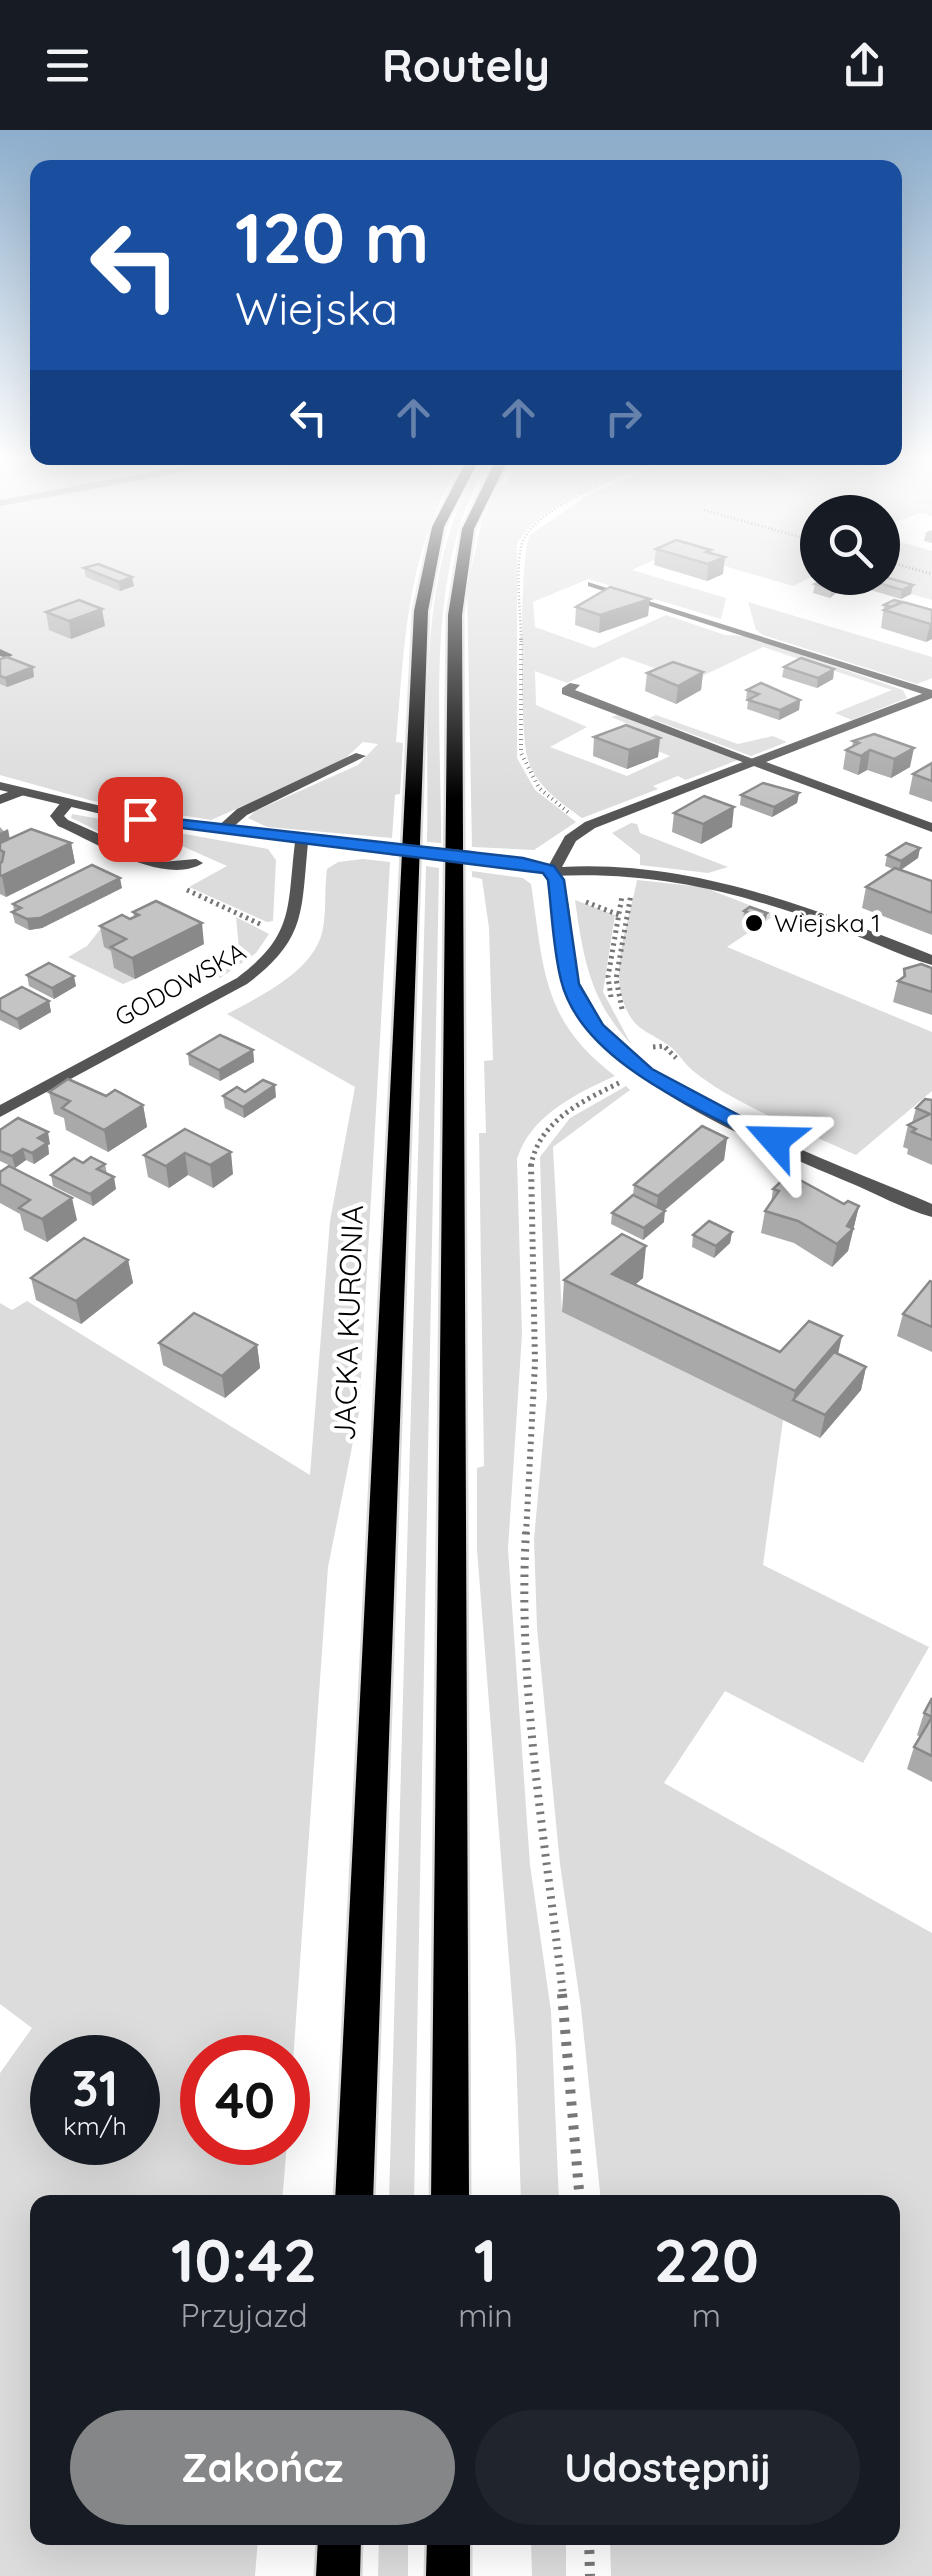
<!DOCTYPE html>
<html lang="pl">
<meta charset="utf-8">
<style>
:root{--surface:#171b24;--page:#20242c;--text:#f1f3f6;--muted:#9ea1a6;--accent:#858687}
body{margin:0;font-family:Quicksand,sans-serif;background:var(--page);color:var(--text);height:100vh;display:flex;flex-direction:column;font-size:38px;white-space:nowrap}
*{box-sizing:border-box;margin:0}
p{font-size:32px;color:var(--muted)}
.icon{flex:none;width:55px;height:55px;fill:none;stroke:currentColor;stroke-width:2;stroke-linecap:round;stroke-linejoin:round}
.map{position:relative;flex:1;overflow:hidden}
.details{position:absolute;left:30px;top:2065px;width:870px;height:350px;display:flex;flex-direction:column;background:var(--surface);border-radius:20px;box-shadow:0 10px 40px #0002}
.details>*{flex:none}
.guide{position:absolute;left:30px;top:30px;width:872px;height:305px;border-radius:20px;box-shadow:0 10px 40px #0002;background:#1a4fa0;color:#fff;overflow:hidden}
.controls{position:absolute;left:800px;top:365px;display:grid;gap:20px}
.controls a{display:grid;place-items:center;width:100px;height:100px;border-radius:50%;background:var(--surface);box-shadow:0 10px 40px #0002;font-size:50px}
.speed{position:absolute;left:30px;top:1905px;display:flex;gap:20px;font-size:50px;font-weight:700;text-align:center}
.speed>*{display:grid;place-content:center;width:130px;height:130px;border-radius:50%;background:var(--surface);box-shadow:0 10px 40px #0002;line-height:1}
.speed small{font-size:25px;font-weight:400}
.speed .limit{border:15px solid #d22;background:#fff;color:#111}
.pin{position:absolute;display:grid;place-items:center;width:85px;height:85px;color:#fff;margin:-42px;border-radius:20px;box-shadow:0 5px 15px #0006}
.me{position:absolute;width:110px;margin:-55px;rotate:295deg;stroke-linejoin:round;filter:drop-shadow(0 0 8px #0008)}
.turn{display:flex;align-items:center;gap:35px;height:210px;padding:0 40px;font-size:45px}
.turn .icon{width:130px;height:130px;stroke-width:2.5}
.turn b{display:block;font-size:70px;line-height:85px}
.lanes{display:flex;align-items:center;height:95px;padding:0 40px;background:#0003;justify-content:center;gap:50px;direction:ltr}
.lanes .off{opacity:.35}
.eta{display:flex;justify-content:space-evenly;align-items:center;height:170px;text-align:center}
.eta b{font-size:60px;font-weight:700;line-height:70px}
.action{display:flex;gap:20px;margin-top:auto;padding:20px 40px}
.action a{flex:1;height:115px;border-radius:60px;background:var(--accent);color:#fff;font-size:40px;font-weight:700;line-height:115px;text-align:center}
.action a+a{background:var(--page);color:var(--text)}
header{display:flex;justify-content:space-between;align-items:center;height:130px;padding:0 40px;background:var(--surface);font-size:45px;font-weight:700}
.map>svg:first-child{display:block}
.green{fill:#dcdcdc;fill-rule:evenodd}
.lines{fill:none;stroke-linecap:round;stroke-linejoin:round}
.stream{stroke:#a3a3a3;stroke-width:6}
.primary-casing{stroke:#dbdbdb;stroke-width:5}
.path-far5{stroke:#777;stroke-width:2.5;stroke-dasharray:1 2.5;stroke-linecap:butt}
.path-far4{stroke:#777;stroke-width:4;stroke-dasharray:1 4;stroke-linecap:butt}
.path-far3{stroke:#777;stroke-width:5;stroke-dasharray:2.5 4;stroke-linecap:butt}
.path-far2{stroke:#777;stroke-width:6;stroke-dasharray:2.5 5;stroke-linecap:butt}
.path-far1{stroke:#777;stroke-width:8;stroke-dasharray:2.5 6;stroke-linecap:butt}
.path{stroke:#777;stroke-width:10;stroke-dasharray:4 8;stroke-linecap:butt}
.service{fill:#555;fill-rule:evenodd}
.minor{fill:#555;fill-rule:evenodd}
.tertiary{fill:#555;fill-rule:evenodd}
.primary{fill:#000;fill-rule:evenodd}
.tertiary-bridge{stroke:#555;stroke-width:12}
.wall{fill:#a9a9a9}
.shaded-wall{fill:#898989}
.building{fill:#c4c4c4;stroke:#898989;stroke-width:2.5}
.route{fill:#1a73e8;stroke:#114b97;stroke-width:2.5}
.poi-dot{fill:#000;stroke:#fff;stroke-width:4}
.labels{text-anchor:middle;stroke-width:9;stroke-linejoin:round;paint-order:stroke}
.far-poi-label{font-size:25px;fill:#000;stroke:#fff;text-anchor:start}
.far-street-label{font-size:25px;fill:#000;stroke:#fff}
.street-label{font-size:30px;fill:#000;stroke:#fff}
</style>
<header><svg class="icon" aria-label="menu" viewBox="0 0 24 24"><path d="M4 6h16M4 12h16M4 18h16"/></svg>Routely<svg class="icon" aria-label="share" viewBox="0 0 24 24"><path d="M12 15V3M7 8l5-5 5 5M5 13v7h14v-7"/></svg></header>
<div class="map">
<svg width="932" height="2446" viewBox="0 0 932 2446">
<rect width="100%" height="100%" fill="#fff"/>
<g class="green">
<path d="M0,325L465,328C406,414 405,511 396,612L403,613L400,664L395,665L392,708L267,697L248,688L255,681L358,635L378,614L363,612L338,635L211,690L93,671L0,645V374L237,330L305,338L448,334L301,336L233,329L0,372Z"/>
<path d="M895,325H932V386L920,383L883,396L882,382H818L817,444L793,456L673,421L632,440L726,468L721,489L588,449L533,472L535,497L594,518L666,485L725,505L747,506L903,560L907,568L852,590L835,583L892,560L763,517L692,551L623,527L567,553L535,541L536,575L587,597L550,617L627,646L670,626L621,606L638,598L611,587L621,584L738,630L686,650L678,646L653,656L658,659L582,688C560,672 534,655 527,626C520,599 519,426 530,405L585,367L671,328Z"/>
<path d="M484,328H492C422,429 442,594 441,713L427,712C430,588 413,435 484,328Z"/>
<path d="M513,328H662C622,343 537,375 517,414V628L535,660L576,692L534,720L472,717L467,459L482,389L495,359L506,353L514,340L508,335Z"/>
<path d="M883,407L932,421V470L856,448H882Z"/>
<path d="M748,472L932,527V548L917,554L763,505L756,500Z"/>
<path d="M656,585L738,614L773,606L787,612L751,626L649,588Z"/>
<path d="M72,684L268,719L276,730L273,791L267,792L189,757L227,736L182,716C145,733 105,703 71,688Z"/>
<path d="M631,693L637,694L640,703L728,737L708,743L640,735V725L612,703Z"/>
<path d="M363,729L390,732L359,1282L328,1437L288,2002V1928H202V2012L287,2013L282,2072H38V2408H258L255,2446H0V1943L32,1898L0,1874V1173L12,1180L27,1171L310,1345L330,1091L355,957L227,884C260,866 311,843 322,803C327,782 324,760 327,739L338,732ZM52,1928H138V2012H52Z"/>
<path d="M426,736L439,738L414,2072H389Z"/>
<path d="M472,741L523,748L531,754C544,838 541,890 615,946C577,963 530,986 517,1029L522,1204L508,1419L530,1735L551,1881L559,2072H521L516,1920L477,1419V1338L484,1336L479,1003H486L484,931L493,930L489,798L482,749L472,747Z"/>
<path d="M637,750L703,757L775,785L727,817L932,902V961L856,1025C808,1003 731,973 692,940C684,933 679,924 671,917C648,900 631,902 621,864C613,831 631,783 637,750Z"/>
<path d="M575,770L615,785L603,862L631,914C590,871 583,827 575,770Z"/>
<path d="M236,787L269,804L256,823L220,848L213,845L240,829Z"/>
<path d="M102,797L129,830L135,849L123,854L68,827L87,816Z"/>
<path d="M626,956L630,960L553,1017L562,1182L783,1290L763,1435L929,1517L863,1633L725,1561L664,1653L932,1803V2446H611L610,2408H892V2072H601L581,1878L560,1734L537,1498L534,1409L547,1267L540,1027L570,988Z"/>
<path d="M379,2408H408V2446H378Z"/>
<path d="M531,2408H566V2446H532Z"/>
</g>
<g class="lines">
<path class="stream" d="M0,373L237,329L303,337L448,335"/>
<g class="primary-casing">
<g id="primary">
<path d="M468,328H480L444,397L428,481L373,2072H335L414,481L432,397Z"/>
<path d="M497,328H509L474,399L462,485L469,2072H431L448,485L462,399Z"/>
<path d="M318,2408H361L360,2446H316Z"/>
<path d="M427,2408H470V2446H426Z"/>
</g>
</g>
<g class="path-far5">
<path d="M759,328L753,338L790,351"/>
<path d="M704,380L818,412"/>
<path d="M882,430L932,444"/>
<path d="M521,512C521,482 515,445 521,417C529,377 632,341 666,328"/>
</g>
<path class="path-far4" d="M521,509V623L539,658L569,683"/>
<g class="path-far3">
<path d="M187,760L262,795"/>
<path d="M586,772L619,785"/>
<path d="M611,867L608,847L622,766"/>
<path d="M622,879L616,849L631,764"/>
<path d="M653,917L664,916L676,928"/>
<path d="M531,1036C538,992 582,971 619,953"/>
</g>
<path class="path-far2" d="M526,1404L535,1233L531,1034"/>
<path class="path-far1" d="M526,1402C517,1556 546,1713 563,1866"/>
<g class="path">
<path d="M562,1864L580,2072"/>
<path d="M589,2408L590,2446"/>
</g>
<g class="service">
<path d="M588,452L932,560V567L588,456Z"/>
<path d="M0,519L13,525L7,528L0,526Z"/>
<path d="M570,553L580,555L575,560L763,633L753,636L562,564V558Z"/>
<path d="M356,623L366,626L247,685L226,703L214,700L237,679Z"/>
<path d="M19,658L24,659V665L0,674V665Z"/>
<path d="M62,671L74,674L64,686L68,690L162,732L196,729L203,733C165,757 95,712 58,696L50,686Z"/>
</g>
<path class="minor" d="M932,560V568L766,632L932,693V702L754,636L595,698L576,711L562,737C693,730 812,778 932,825V835C898,825 865,808 831,796C736,761 654,741 552,746L545,742L565,706L585,692Z"/>
<g class="tertiary">
<path d="M0,652L139,685L391,715L398,719L391,723L308,713C301,782 307,809 247,854L0,987V975L237,848C295,805 287,778 295,712L139,693L0,660Z"/>
<path d="M472,723L531,730L557,739C579,780 565,831 587,872C640,967 835,1032 932,1074V1087C903,1079 875,1063 848,1052C764,1016 613,956 571,871C552,831 562,785 546,745L528,738L467,730V724Z"/>
</g>
<use href="#primary" class="primary"/>
<path class="tertiary-bridge" d="M391,719L472,727"/>
</g>
<g class="wall">
<path d="M932,400V413L924,411L926,402Z"/>
<path d="M656,419L711,420L710,423L723,444L707,451L654,435Z"/>
<path d="M84,438L134,456L120,461L86,447Z"/>
<path d="M869,450L911,464L901,469L867,459Z"/>
<path d="M838,453L837,462L830,468L813,463L815,454Z"/>
<path d="M884,475L932,480V509L926,512L881,498Z"/>
<path d="M576,477L648,486L599,503L575,495Z"/>
<path d="M46,482L105,496L71,509L49,500Z"/>
<path d="M0,529L34,547L7,557L0,554Z"/>
<path d="M784,537L834,539L833,549L817,558L782,547Z"/>
<path d="M703,542L701,560L676,574L645,561L647,543Z"/>
<path d="M747,560L800,570L799,580L779,590L747,579L748,571L746,570Z"/>
<path d="M594,607L660,608L658,627L627,639L593,626Z"/>
<path d="M853,611L910,637L891,648L867,640L858,645L843,639L846,620L852,617Z"/>
<path d="M932,633V672L909,664L913,644Z"/>
<path d="M799,663L797,673L772,687L740,675L741,665Z"/>
<path d="M674,683L732,697L701,714L672,702Z"/>
<path d="M0,697L10,708L71,713L75,733L6,767L0,764Z"/>
<path d="M920,718L918,728L901,740L932,751V805L862,778L866,757L893,739L885,736L887,725Z"/>
<path d="M122,758L42,798L29,800L15,793L12,782L14,781L13,774Z"/>
<path d="M744,781L767,783L765,794L760,798L743,792Z"/>
<path d="M133,782L204,814L135,849L114,838L111,821L104,817L100,796L130,789L134,787Z"/>
<path d="M932,838V885L893,872L898,851L903,847L904,839Z"/>
<path d="M27,845L76,856L54,869L29,856Z"/>
<path d="M0,869L49,871L51,882L20,900L0,890Z"/>
<path d="M253,920L254,932L220,951L189,935L188,924Z"/>
<path d="M49,962L106,966L143,975L147,997L108,1022L66,1000L64,988L54,984Z"/>
<path d="M245,962L276,967L244,988L225,978L223,966Z"/>
<path d="M932,970V1035L907,1024L908,1019L903,1017L908,995L912,993L916,978Z"/>
<path d="M185,999L233,1044L213,1058L188,1045L169,1058L148,1047L144,1025Z"/>
<path d="M0,1000L50,1014L48,1015L49,1024L34,1034L26,1030L15,1038L0,1031Z"/>
<path d="M727,1008L724,1030L664,1081V1092L643,1110L611,1094L612,1083L633,1065L634,1055Z"/>
<path d="M83,1033L105,1034L107,1044L116,1059L93,1076L53,1056L51,1045Z"/>
<path d="M0,1040L77,1090L47,1112L24,1100L20,1084L0,1073Z"/>
<path d="M773,1059L859,1076L848,1121L832,1137L794,1113L761,1103L765,1081L771,1073Z"/>
<path d="M732,1102L730,1113L714,1128L692,1117L693,1105Z"/>
<path d="M128,1130L133,1153L81,1194L36,1170L31,1148Z"/>
<path d="M643,1148L635,1155L780,1222L838,1224L866,1237L861,1260L820,1308L562,1182L564,1150Z"/>
<path d="M932,1152V1222L897,1206L903,1184Z"/>
<path d="M159,1213L257,1215L260,1238L225,1268L163,1235Z"/>
<path d="M932,1568V1652L907,1639L914,1617L920,1607L917,1605L924,1583Z"/>
</g>
<g class="shaded-wall">
<path d="M711,420L709,434L725,427L723,444L707,451L708,434L706,422Z"/>
<path d="M132,447L134,456L120,461L119,452Z"/>
<path d="M838,453L837,462L830,468L832,459Z"/>
<path d="M913,455L911,464L901,469L902,460Z"/>
<path d="M650,469L648,486L599,503L600,485Z"/>
<path d="M102,479L105,496L71,509L69,491Z"/>
<path d="M932,493V509L926,512L930,494Z"/>
<path d="M33,537L34,547L7,557L5,548Z"/>
<path d="M834,539L833,549L817,558L818,548Z"/>
<path d="M703,542L701,560L676,574L678,556Z"/>
<path d="M800,570L799,580L779,590L780,580Z"/>
<path d="M660,608L658,627L627,639L629,620Z"/>
<path d="M914,618L910,637L891,648L894,629Z"/>
<path d="M870,620L867,640L858,645L861,626Z"/>
<path d="M799,663L797,673L772,687L774,677Z"/>
<path d="M734,677L732,697L701,714L703,694Z"/>
<path d="M8,699L10,710L0,715V703Z"/>
<path d="M71,713L75,733L6,767L2,746Z"/>
<path d="M920,718L918,728L899,741L901,731Z"/>
<path d="M120,748L122,758L42,798L29,800L27,789Z"/>
<path d="M767,783L765,794L760,798L761,788Z"/>
<path d="M202,793L204,814L135,849L132,828Z"/>
<path d="M74,846L76,856L54,869L52,858Z"/>
<path d="M49,871L51,882L20,900L17,889Z"/>
<path d="M253,920L254,932L220,951L219,940Z"/>
<path d="M275,955L276,967L244,988L243,977Z"/>
<path d="M143,975L147,997L108,1022L104,1000Z"/>
<path d="M48,1002L50,1014L48,1015L49,1024L34,1034L32,1023L38,1008Z"/>
<path d="M727,1008L724,1030L655,1088L658,1066Z"/>
<path d="M23,1019L26,1030L15,1038L12,1026Z"/>
<path d="M231,1022L233,1044L213,1058L210,1035Z"/>
<path d="M185,1023L188,1045L169,1058L166,1036Z"/>
<path d="M114,1047L116,1059L93,1076L90,1064Z"/>
<path d="M72,1068L77,1090L47,1112L42,1089Z"/>
<path d="M859,1076L848,1121L832,1137L837,1114Z"/>
<path d="M665,1081L664,1092L643,1110L644,1098Z"/>
<path d="M732,1102L730,1113L714,1128L716,1116Z"/>
<path d="M646,1116L643,1148L612,1173V1144Z"/>
<path d="M128,1130L133,1153L81,1194L76,1171Z"/>
<path d="M842,1206L835,1238L793,1270L788,1292L795,1261Z"/>
<path d="M257,1215L260,1238L225,1268L222,1246Z"/>
<path d="M866,1237L861,1260L820,1308L825,1285Z"/>
</g>
<g class="building">
<path d="M676,410L711,420L706,422L725,427L708,434L656,419Z"/>
<path d="M98,434L132,447L119,452L84,438Z"/>
<path d="M882,446L913,455L902,460L869,450L874,448H882Z"/>
<path d="M825,449L838,453L832,459L815,454Z"/>
<path d="M610,457L650,469L600,485L576,477Z"/>
<path d="M79,470L102,479L69,491L46,482Z"/>
<path d="M894,470L902,472L891,477L884,475Z"/>
<path d="M903,472L932,480V493L930,494L884,480Z"/>
<path d="M7,527L33,537L5,548L0,546V529Z"/>
<path d="M801,528L834,539L818,548L784,537Z"/>
<path d="M673,532L703,542L678,556L647,543Z"/>
<path d="M761,553L800,570L780,580L748,570L759,564L747,560Z"/>
<path d="M626,595L660,608L629,620L594,607Z"/>
<path d="M874,604L914,618L894,629L870,620L861,626L846,620L859,613L853,611Z"/>
<path d="M932,633V651L913,644Z"/>
<path d="M763,653L799,663L774,677L741,665Z"/>
<path d="M704,666L734,677L703,694L674,683Z"/>
<path d="M31,699L71,713L2,746L0,745V733L2,732L4,722L0,720V713Z"/>
<path d="M906,713L920,718L901,731L887,725Z"/>
<path d="M92,735L120,748L40,788L27,789L12,782L21,778L13,774Z"/>
<path d="M895,738L932,751V783L866,757Z"/>
<path d="M156,771L202,793L132,828L111,817L126,809L100,796L122,785L130,789L139,785L133,782Z"/>
<path d="M750,777L767,783L761,788L744,781Z"/>
<path d="M49,833L74,846L52,858L27,845Z"/>
<path d="M921,834L932,838V862L898,851L905,846L904,839Z"/>
<path d="M22,857L49,871L17,889L0,880V869Z"/>
<path d="M220,905L253,920L219,940L188,924Z"/>
<path d="M68,949L106,966L115,960L143,975L104,1000L62,978L70,971L49,962Z"/>
<path d="M263,950L275,955L243,977L223,966L237,957L245,962Z"/>
<path d="M925,969L932,970V1010L912,1002L916,999L908,995L930,984L916,978Z"/>
<path d="M18,988L48,1002L38,1008L47,1013L32,1023L23,1019L12,1026L0,1021V1000Z"/>
<path d="M702,996L727,1008L658,1066L634,1055Z"/>
<path d="M185,999L231,1022L210,1035L185,1023L166,1036L144,1025Z"/>
<path d="M91,1027L105,1034L97,1039L114,1047L90,1064L51,1045L74,1028L83,1033Z"/>
<path d="M9,1036L72,1068L42,1089L19,1078L30,1070L0,1054V1042Z"/>
<path d="M789,1044L844,1074L848,1071L859,1076L847,1096L853,1099L837,1114L798,1091L765,1081L779,1061L773,1059Z"/>
<path d="M633,1065L665,1081L644,1098L612,1083Z"/>
<path d="M709,1091L732,1102L716,1116L693,1105Z"/>
<path d="M622,1104L646,1116L612,1144L780,1222L809,1191L842,1206L795,1261L564,1150Z"/>
<path d="M84,1108L128,1130L76,1171L31,1148Z"/>
<path d="M930,1151L932,1152V1197L903,1184Z"/>
<path d="M194,1183L257,1215L222,1246L159,1213Z"/>
<path d="M834,1222L866,1237L825,1285L793,1270Z"/>
<path d="M932,1568V1626L914,1617L932,1587L924,1583Z"/>
</g>
<linearGradient id="sky" x2="0" y2="1"><stop stop-color="#8cadcc"/><stop offset="0.49" stop-color="#fff"/><stop offset="1" stop-color="#fff" stop-opacity="0"/></linearGradient>
<rect width="932" height="668" fill="url(#sky)"/>
<path class="route" d="M140,685L523,728L554,736L564,750L579,854L603,895L652,939L785,1010L768,1015C700,979 581,933 561,850C553,818 552,783 548,750L543,743L134,692V686Z"/>
<circle class="poi-dot" cx="754" cy="793" r="10"/>
<g class="labels">
<g class="far-poi-label">
<text x="774" y="802">Wiejska 1</text>
</g>
<g class="far-street-label">
<text transform="translate(180 854) rotate(-29)" y="9">GODOWSKA</text>
</g>
<g class="street-label">
<text transform="translate(349 1193) rotate(-88)" y="10">JACKA KURONIA</text>
</g>
</g>
</svg>
<div class="controls">
<a><svg class="icon" aria-label="search" viewBox="0 0 24 24"><circle cx="10" cy="10" r="6"/><path d="M15 15l6 6"/></svg></a>
</div>
<div class="speed"><div>31<small>km/h</small></div><div class="limit">40</div></div>
<div class="pin" style="left:140px;top:689px;background:#d93025"><svg class="icon" aria-label="arrive" viewBox="0 0 24 24"><path d="M6 21V4h12l-3 4 3 4H6"/></svg></div>
<svg class="me" style="left:775px;top:1010px" viewBox="-20 -20 40 40"><path d="M0-17L14 15 0 8-14 15z" fill="#1a73e8" stroke="#fff" stroke-width="4"/></svg>
<div class="guide">
<div class="turn"><svg class="icon" aria-label="left" viewBox="0 0 24 24"><path d="M17 20v-9H6M10 6l-5 5 5 5"/></svg><div><b>120 m</b>Wiejska</div></div>
<div class="lanes"><svg class="icon" aria-label="left" viewBox="0 0 24 24"><path d="M17 20v-9H6M10 6l-5 5 5 5"/></svg><svg class="icon off" aria-label="ahead" viewBox="0 0 24 24"><path d="M12 20V5M6 11l6-6 6 6"/></svg><svg class="icon off" aria-label="ahead" viewBox="0 0 24 24"><path d="M12 20V5M6 11l6-6 6 6"/></svg><svg class="icon off" aria-label="right" viewBox="0 0 24 24"><path d="M7 20v-9h11M14 6l5 5-5 5"/></svg></div>
</div>
<section class="details">
<div class="eta">
<div><b>10:42</b><p>Przyjazd</p></div>
<div><b>1</b><p>min</p></div>
<div><b>220</b><p>m</p></div>
</div>
<div class="action"><a>Zakończ</a><a>Udostępnij</a></div>
</section>
</div>
